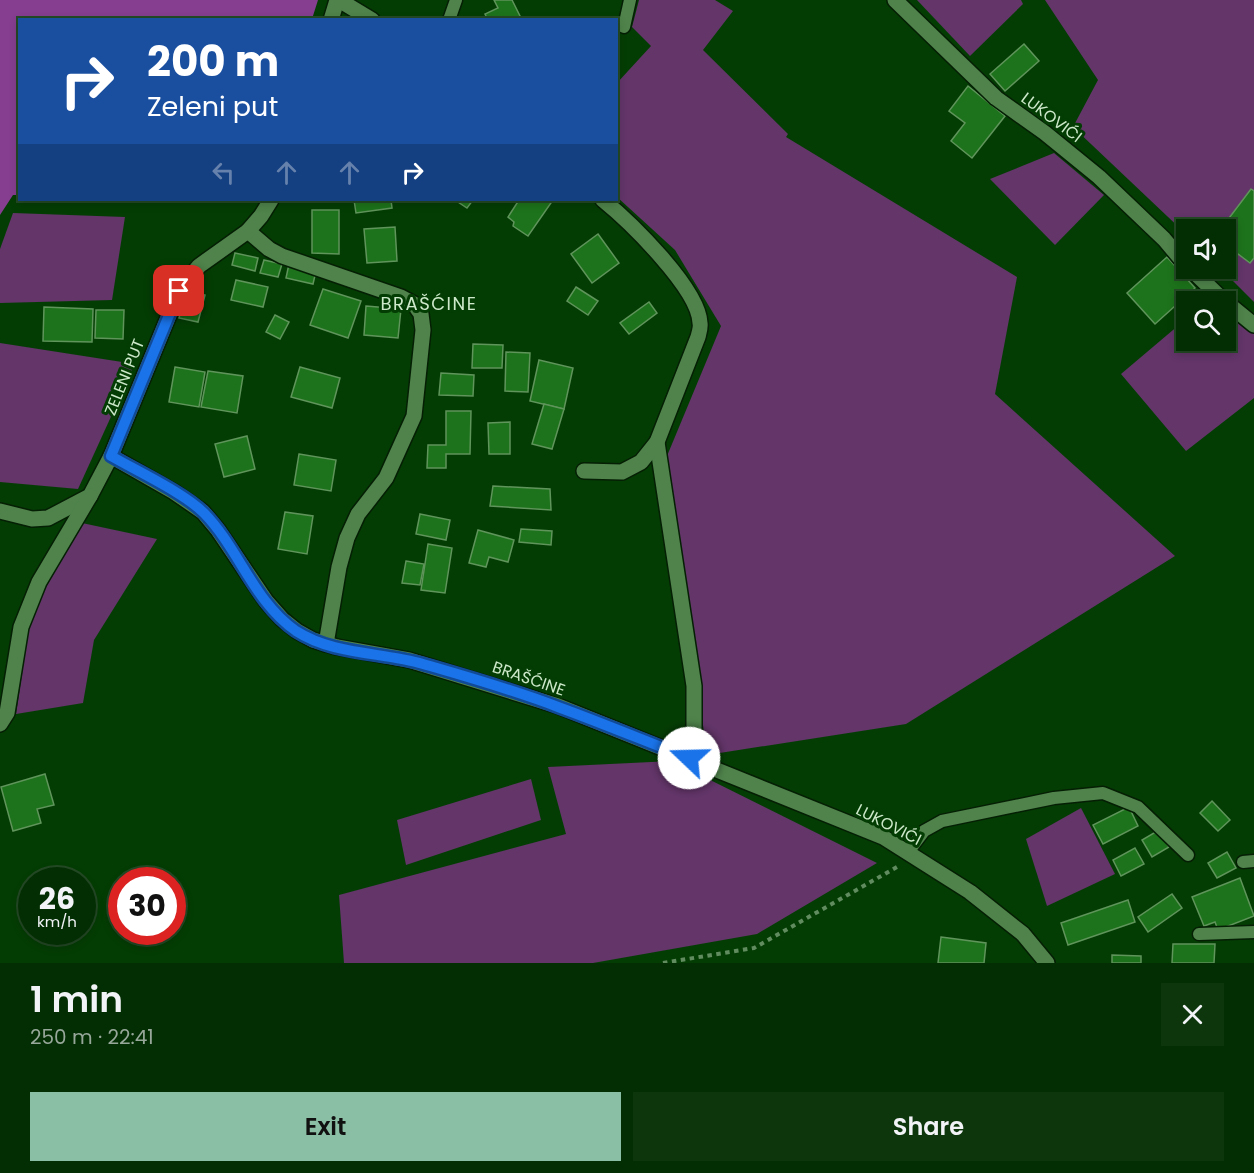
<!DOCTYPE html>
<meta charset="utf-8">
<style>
:root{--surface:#032e03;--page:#0d360d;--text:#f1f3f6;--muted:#97a89a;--line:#244a25;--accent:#8abfa5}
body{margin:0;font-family:Poppins,sans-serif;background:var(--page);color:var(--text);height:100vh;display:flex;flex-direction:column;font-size:22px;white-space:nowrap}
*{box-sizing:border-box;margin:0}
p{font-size:20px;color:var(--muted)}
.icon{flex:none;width:33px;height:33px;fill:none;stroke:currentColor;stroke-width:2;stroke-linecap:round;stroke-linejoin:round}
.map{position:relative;height:963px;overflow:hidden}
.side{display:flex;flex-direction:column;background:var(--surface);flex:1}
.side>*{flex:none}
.top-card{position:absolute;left:18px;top:18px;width:600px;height:183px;border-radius:0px;box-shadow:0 3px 9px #0003,0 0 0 2px var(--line);background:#1a4fa0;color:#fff;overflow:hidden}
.buttons{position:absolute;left:1176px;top:219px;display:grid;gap:12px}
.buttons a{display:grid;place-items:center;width:60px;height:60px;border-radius:0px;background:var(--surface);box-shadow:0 3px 9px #0003,0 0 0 2px var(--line);font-size:30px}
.speed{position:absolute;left:18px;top:867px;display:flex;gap:12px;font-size:30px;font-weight:700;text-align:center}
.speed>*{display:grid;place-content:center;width:78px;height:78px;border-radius:50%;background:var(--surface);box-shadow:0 3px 9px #0003,0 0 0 2px var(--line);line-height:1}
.speed small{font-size:15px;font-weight:400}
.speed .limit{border:9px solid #d22;background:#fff;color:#111}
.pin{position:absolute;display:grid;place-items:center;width:51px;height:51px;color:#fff;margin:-26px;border-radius:12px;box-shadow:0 3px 9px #0006}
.me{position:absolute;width:66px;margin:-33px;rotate:291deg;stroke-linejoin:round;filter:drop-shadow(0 0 4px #0008)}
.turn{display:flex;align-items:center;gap:21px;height:126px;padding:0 30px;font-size:27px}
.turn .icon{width:78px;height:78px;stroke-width:2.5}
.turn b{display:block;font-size:42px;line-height:51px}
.lanes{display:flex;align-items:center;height:57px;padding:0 30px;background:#0003;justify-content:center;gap:30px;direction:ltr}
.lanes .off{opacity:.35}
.round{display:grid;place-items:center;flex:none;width:63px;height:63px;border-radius:0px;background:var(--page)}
.summary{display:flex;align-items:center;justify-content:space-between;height:102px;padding:0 30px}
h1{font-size:36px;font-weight:600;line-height:45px}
.button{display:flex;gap:12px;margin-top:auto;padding:12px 30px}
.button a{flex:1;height:69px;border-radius:0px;background:var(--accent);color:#111;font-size:24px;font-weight:600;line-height:69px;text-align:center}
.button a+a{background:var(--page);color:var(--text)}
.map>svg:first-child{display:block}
.green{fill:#633569}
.forest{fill:#863e90}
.building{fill:#1d731b;stroke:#5f945b;stroke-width:1.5}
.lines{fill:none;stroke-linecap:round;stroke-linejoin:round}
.lane-casing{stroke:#051f04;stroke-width:15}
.street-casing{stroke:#051f04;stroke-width:18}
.path{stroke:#618c5f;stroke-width:4;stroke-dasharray:4.5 4.5;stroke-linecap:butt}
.lane{stroke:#4f834b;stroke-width:12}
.street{stroke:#4f834b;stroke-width:15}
.route-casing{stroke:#114b97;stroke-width:15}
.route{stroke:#1a73e8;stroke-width:10}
.labels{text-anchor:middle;stroke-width:6;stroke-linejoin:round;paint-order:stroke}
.street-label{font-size:16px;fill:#cde9ca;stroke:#043d04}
.neighbourhood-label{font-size:18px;letter-spacing:1.5px;fill:#cde9ca;stroke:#043d04}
</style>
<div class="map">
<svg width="1254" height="963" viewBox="0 0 1254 963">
<rect width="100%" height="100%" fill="#043d04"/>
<g class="green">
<path d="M639,0H715L733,11L703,50L788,134L786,137L1017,277L995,394L1175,556L906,724L707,755L667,456L721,326L675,250L617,197V83L651,46L632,27Z"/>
<path d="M917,0H1021L1023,4L970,56Z"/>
<path d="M1045,0H1254V302L1221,269L1226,268V230H1186V234L1073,127L1098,80Z"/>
<path d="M1054,153L1104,195L1055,245L990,179Z"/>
<path d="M13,213L125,217L112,300L0,303V249Z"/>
<path d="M1226,313L1254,333V398L1186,451L1121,374L1186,319V340H1226Z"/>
<path d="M0,343L135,364L78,489L0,482Z"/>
<path d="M82,523L157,539L94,640L83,703L16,714L31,614Z"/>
<path d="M672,761L877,863L757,934L593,963H344L339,895L566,834L548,767Z"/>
<path d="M531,779L541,820L406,865L397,820Z"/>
<path d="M1081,808L1115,874L1047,906L1026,839Z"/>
</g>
<path class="forest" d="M0,0H318L312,19L20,20L19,195H13L0,215Z"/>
<g class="building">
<path d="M494,0H512L522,20H488L485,14L498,8Z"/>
<path d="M1024,44L1039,61L1005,91L990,74Z"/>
<path d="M968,86L1005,116L972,158L951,141L965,123L949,111Z"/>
<path d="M1251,189L1254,191V258L1250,263L1234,251L1228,259L1226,257V230H1220Z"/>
<path d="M354,200H391L392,208L356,213Z"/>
<path d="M455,200H473L467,208Z"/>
<path d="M519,200H553L528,236L513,226L514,222L508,217Z"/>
<path d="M312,210H339V254L312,253Z"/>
<path d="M395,227L397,261L367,263L364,229Z"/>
<path d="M598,234L619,263L592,283L571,254Z"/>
<path d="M235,253L258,258L255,271L232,265Z"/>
<path d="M1167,257L1195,288L1155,324L1127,293Z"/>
<path d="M264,260L282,264L278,277L260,273Z"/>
<path d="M289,264L316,271L313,284L286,278Z"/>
<path d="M236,280L268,287L263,307L231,300Z"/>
<path d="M576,287L598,301L588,315L567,301Z"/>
<path d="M323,289L361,301L348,338L310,325Z"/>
<path d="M186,291L205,295L198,322L179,318Z"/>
<path d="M649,302L657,313L629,334L620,323Z"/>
<path d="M366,306L401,309L398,338L364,335Z"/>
<path d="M44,307L93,309L92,342L43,341Z"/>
<path d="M96,310H124L123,339L95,338Z"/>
<path d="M275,315L289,322L280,339L266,332Z"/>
<path d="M473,344L503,345L502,368H472Z"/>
<path d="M506,352L530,353L528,392L505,391Z"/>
<path d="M539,360L573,368L564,409L530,401Z"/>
<path d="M175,367L205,372L199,407L169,402Z"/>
<path d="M300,367L340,378L332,408L291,397Z"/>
<path d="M208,371L243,376L237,413L201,407Z"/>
<path d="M441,373L474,375L473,396L439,395Z"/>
<path d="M544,404L564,409L552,449L532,444Z"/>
<path d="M446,411H471L470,454H446V468H427L428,445H446Z"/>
<path d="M510,422V454H489L488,423Z"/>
<path d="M247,436L255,469L224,477L215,444Z"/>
<path d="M299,454L336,460L331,491L294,485Z"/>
<path d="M493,486L550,489L551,510L490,506Z"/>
<path d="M285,512L313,516L307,554L278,549Z"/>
<path d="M420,514L450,520L446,540L416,534Z"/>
<path d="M521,529L552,531L551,545L519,542Z"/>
<path d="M478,530L514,540L508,562L489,557L486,567L469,563Z"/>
<path d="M428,544L452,548L445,593L421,590Z"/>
<path d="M406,561L424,564L420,585L402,583Z"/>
<path d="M45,774L54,805L37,809L41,823L13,831L1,787Z"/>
<path d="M1212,801L1230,820L1218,831L1200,813Z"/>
<path d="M1129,807L1138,826L1103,844L1093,825Z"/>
<path d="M1159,830L1169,847L1152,857L1142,840Z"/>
<path d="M1135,848L1144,864L1121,876L1113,860Z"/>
<path d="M1227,852L1236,868L1217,878L1208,863Z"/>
<path d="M1240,878L1254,916L1218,930L1215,922L1204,926L1192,897Z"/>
<path d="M1172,894L1182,908L1148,932L1138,917Z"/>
<path d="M1128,900L1135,922L1068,945L1061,923Z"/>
<path d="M941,937L986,943L984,963H938Z"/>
<path d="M1173,944H1215L1214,963H1172Z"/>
<path d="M1112,955L1141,956V963H1112Z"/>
</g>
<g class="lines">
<g class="lane-casing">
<g id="lane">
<path d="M449,20L456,0"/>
<path d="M624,27L630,0"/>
<path d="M908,852L924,831L942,821L1054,798L1103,793L1138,807L1188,855"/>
<path d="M1243,862L1254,861"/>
<path d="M1199,934L1254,932"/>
</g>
</g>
<g class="street-casing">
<g id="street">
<path d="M339,0L372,20"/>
<path d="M895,0L996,98L1045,133L1099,177L1164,239L1186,265"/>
<path d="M331,20L337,0"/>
<path d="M248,231L269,249L282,256L401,297L414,304L421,314L423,330L414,416L386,478L358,514L347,538L339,567L326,644"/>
<path d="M1190,268L1225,302"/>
<path d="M1226,302L1254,325"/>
<path d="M657,442L694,686V727L689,758"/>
<path d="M111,456L174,492L203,512L218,530L266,601L282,619L297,631L313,640L337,647L409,660L558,706L883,837L970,892L1023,934L1047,963"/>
<path d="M584,471L622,472L641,462L657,442L698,337C699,333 701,327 700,323C699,289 630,222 603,200"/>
<path d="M0,511L32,519L48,518L90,496L111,456L179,291L199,266L248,231L261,216L271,200"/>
<path d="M0,724L7,713L21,627L39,582L90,496"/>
</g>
</g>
<path class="path" d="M663,963L754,948L897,867"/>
<use href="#lane" class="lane"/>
<use href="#street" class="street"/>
</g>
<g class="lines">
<g class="route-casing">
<path id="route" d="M179,291L111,456C137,471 184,493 204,513C239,549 254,602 296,631C333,655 382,652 423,664C468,677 514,690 558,707C602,723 645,741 689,758"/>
</g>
<use href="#route" class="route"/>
</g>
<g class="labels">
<g class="street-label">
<text transform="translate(1052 117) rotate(37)" y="6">LUKOVIĆI</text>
<text transform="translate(124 377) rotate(-68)" y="6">ZELENI PUT</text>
<text transform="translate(529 678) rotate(19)" y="6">BRAŠĆINE</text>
<text transform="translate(889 824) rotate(27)" y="6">LUKOVIĆI</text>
</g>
<g class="neighbourhood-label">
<text x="429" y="310">BRAŠĆINE</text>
</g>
</g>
</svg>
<div class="buttons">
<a><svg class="icon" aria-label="sound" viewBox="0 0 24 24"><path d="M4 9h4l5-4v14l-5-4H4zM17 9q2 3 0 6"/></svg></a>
<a><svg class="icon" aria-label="search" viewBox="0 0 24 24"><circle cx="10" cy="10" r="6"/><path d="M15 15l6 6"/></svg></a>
</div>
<div class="speed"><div>26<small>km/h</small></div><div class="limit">30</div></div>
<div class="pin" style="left:179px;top:291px;background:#d93025"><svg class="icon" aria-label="arrive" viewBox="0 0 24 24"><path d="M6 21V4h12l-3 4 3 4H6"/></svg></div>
<svg class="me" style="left:689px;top:758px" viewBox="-20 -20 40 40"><circle r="19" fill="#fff"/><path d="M0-13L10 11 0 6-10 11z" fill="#1a73e8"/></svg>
<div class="top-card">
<div class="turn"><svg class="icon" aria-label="right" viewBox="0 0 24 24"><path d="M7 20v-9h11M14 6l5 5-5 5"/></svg><div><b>200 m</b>Zeleni put</div></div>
<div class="lanes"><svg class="icon off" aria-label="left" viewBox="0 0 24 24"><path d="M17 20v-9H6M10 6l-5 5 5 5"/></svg><svg class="icon off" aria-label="ahead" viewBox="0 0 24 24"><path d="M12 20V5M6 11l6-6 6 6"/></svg><svg class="icon off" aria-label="ahead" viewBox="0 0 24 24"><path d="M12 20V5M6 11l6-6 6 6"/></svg><svg class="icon" aria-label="right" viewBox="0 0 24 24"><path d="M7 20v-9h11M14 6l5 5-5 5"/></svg></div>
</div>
</div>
<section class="side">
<div class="summary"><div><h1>1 min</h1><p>250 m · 22:41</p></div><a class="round"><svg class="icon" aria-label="close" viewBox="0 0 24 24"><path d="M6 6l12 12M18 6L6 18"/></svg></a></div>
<div class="button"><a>Exit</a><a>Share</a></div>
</section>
